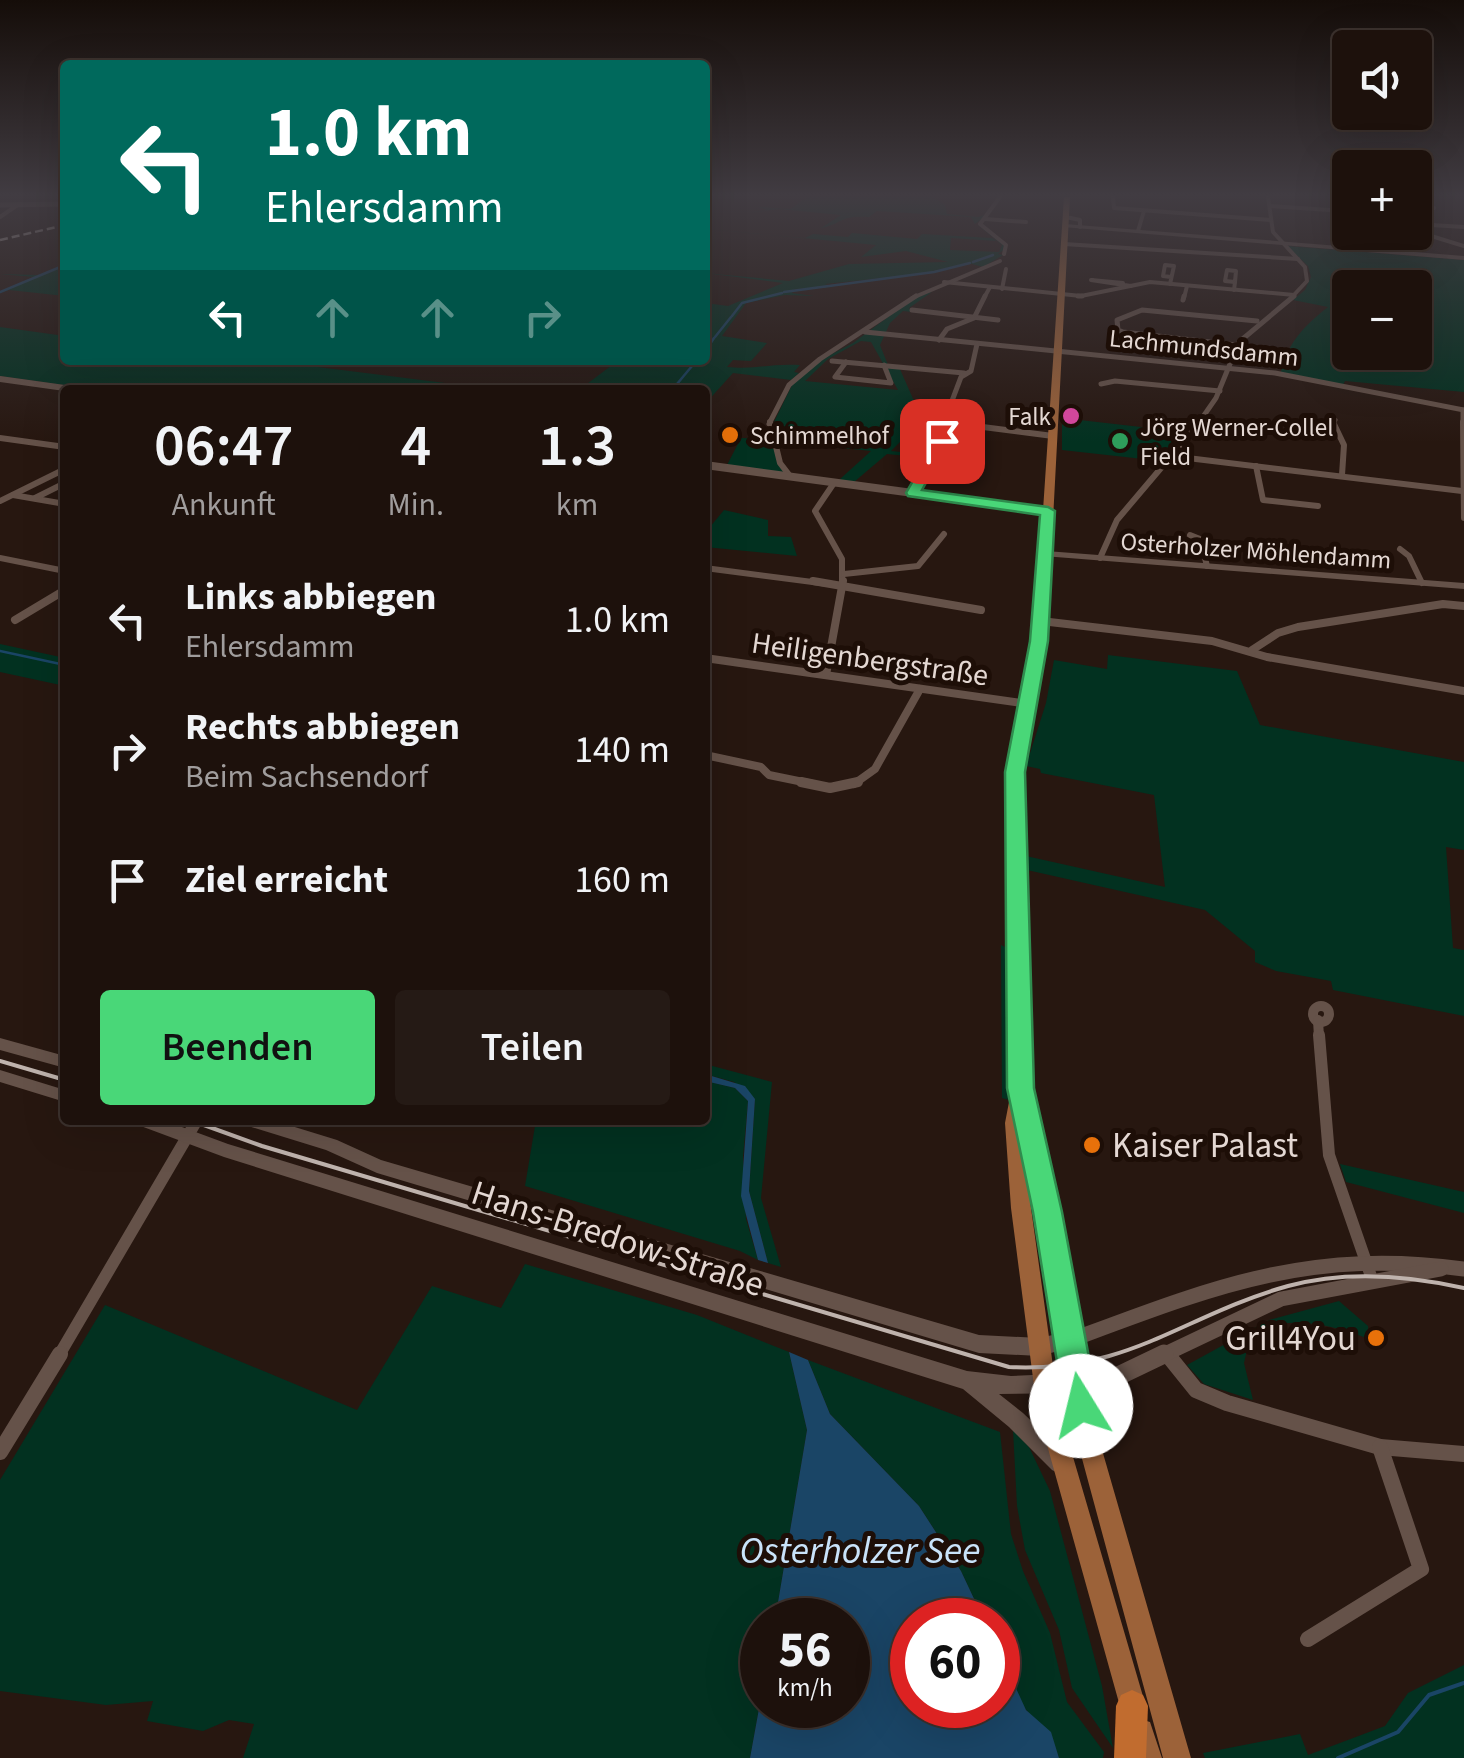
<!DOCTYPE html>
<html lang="de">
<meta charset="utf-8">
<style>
:root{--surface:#1d110c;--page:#251a15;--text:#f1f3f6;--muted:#a09d9d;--line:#3b312d;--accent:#49d778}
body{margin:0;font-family:"Source Sans 3",sans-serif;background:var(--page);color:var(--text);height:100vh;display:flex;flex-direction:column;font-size:38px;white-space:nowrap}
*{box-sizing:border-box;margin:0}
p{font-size:32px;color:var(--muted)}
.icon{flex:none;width:55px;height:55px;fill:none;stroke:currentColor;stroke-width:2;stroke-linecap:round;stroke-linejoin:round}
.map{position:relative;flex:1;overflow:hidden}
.drawer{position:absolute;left:60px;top:385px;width:650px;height:740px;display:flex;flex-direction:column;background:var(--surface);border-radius:10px;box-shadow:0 10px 40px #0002,0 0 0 2px var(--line)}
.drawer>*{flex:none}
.top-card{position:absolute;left:60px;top:60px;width:650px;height:305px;border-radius:10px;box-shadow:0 10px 40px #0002,0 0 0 2px var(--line);background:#00695c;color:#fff;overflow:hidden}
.controls{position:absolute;left:1332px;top:30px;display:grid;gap:20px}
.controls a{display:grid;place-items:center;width:100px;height:100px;border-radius:10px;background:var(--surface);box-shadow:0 10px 40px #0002,0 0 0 2px var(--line);font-size:50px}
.speed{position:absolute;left:740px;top:1598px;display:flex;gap:20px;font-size:50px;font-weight:700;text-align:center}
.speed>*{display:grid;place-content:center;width:130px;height:130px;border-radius:50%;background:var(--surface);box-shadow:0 10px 40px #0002,0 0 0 2px var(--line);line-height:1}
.speed small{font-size:25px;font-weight:400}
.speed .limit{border:15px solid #d22;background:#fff;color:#111}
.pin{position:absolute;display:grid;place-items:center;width:85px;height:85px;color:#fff;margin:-42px;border-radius:20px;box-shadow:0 5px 15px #0006}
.me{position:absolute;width:110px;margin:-55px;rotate:351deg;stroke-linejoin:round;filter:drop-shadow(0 0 8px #0008)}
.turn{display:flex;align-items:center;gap:35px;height:210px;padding:0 40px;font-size:45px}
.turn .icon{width:130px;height:130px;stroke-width:2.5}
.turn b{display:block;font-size:70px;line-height:85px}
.lanes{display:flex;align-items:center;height:95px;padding:0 40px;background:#0003;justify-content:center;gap:50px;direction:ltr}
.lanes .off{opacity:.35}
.eta{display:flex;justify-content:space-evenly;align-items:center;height:170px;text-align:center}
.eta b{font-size:60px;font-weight:600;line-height:70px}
.action{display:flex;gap:20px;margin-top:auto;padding:20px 40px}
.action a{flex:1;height:115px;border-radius:10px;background:var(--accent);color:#111;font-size:40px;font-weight:600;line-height:115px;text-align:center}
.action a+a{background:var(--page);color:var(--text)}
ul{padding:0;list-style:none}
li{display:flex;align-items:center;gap:30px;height:130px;padding:0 40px}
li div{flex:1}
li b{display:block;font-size:38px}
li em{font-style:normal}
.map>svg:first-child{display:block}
.green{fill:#023120;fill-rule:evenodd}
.water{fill:#1a4566}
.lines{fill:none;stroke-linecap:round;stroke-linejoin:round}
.stream-far1{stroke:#1a4566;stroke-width:2.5}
.stream{stroke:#1a4566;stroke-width:4}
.minor-far6{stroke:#655249;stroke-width:4}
.minor-far5{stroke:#655249;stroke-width:5}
.minor-far4{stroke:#655249;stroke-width:6}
.minor-far3{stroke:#655249;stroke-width:8}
.minor-far2{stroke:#655249;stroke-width:10}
.minor-far1{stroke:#655249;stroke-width:12}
.minor{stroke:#655249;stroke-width:16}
.tertiary-far4{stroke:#655249;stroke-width:5}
.tertiary-far3{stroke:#655249;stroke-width:6}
.tertiary-far2{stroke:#655249;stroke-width:8}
.tertiary-far1{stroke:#655249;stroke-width:15}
.tertiary{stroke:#655249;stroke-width:19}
.secondary{fill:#655249;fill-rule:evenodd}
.primary{fill:#9c6239;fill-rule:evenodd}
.motorway{fill:#c16c2f;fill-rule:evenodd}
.tram{stroke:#bfb3ad;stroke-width:4}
.rail{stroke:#bfb3ad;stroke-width:2.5;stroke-dasharray:8 4;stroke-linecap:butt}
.route{fill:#49d778;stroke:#2f8c4e;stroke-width:2.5}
.hotel-dot{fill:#d1479c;stroke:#1d0e07;stroke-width:4}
.food-dot{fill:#e8710a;stroke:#1d0e07;stroke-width:4}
.leisure-dot{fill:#2e9e5b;stroke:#1d0e07;stroke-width:4}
.labels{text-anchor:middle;stroke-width:10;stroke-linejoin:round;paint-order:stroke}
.far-street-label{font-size:25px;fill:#e4d8d3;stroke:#1d0e07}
.far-poi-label{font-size:25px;fill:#e4d8d3;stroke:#1d0e07;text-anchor:start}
.street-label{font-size:30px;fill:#e4d8d3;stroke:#1d0e07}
.near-poi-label{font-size:35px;fill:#e4d8d3;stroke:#1d0e07;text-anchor:start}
.near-street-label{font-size:35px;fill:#e4d8d3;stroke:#1d0e07}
.near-water-label{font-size:38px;font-style:italic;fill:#c9e3fa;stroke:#1d0e07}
</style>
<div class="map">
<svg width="1464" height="1758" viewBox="0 0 1464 1758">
<rect width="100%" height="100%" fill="#271710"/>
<g class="green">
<path d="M807,197H933L945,205L947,214L978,217L988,214L975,224L971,217L877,211L869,217C838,215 845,223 821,228L841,215L779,209L748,213L768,210L758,207L791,209Z"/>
<path d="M978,225L980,226L1004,244L1005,249L998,254L1003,255L983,267L968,263L920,274L825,284L834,287L795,289L792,293L814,296L785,295L746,303L722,336L767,343L751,361L733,360L727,367C757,370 770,363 800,365L794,372L799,373L791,380L733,373L705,404V390H579L616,362L608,360H705V303L728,306L783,283L705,273L789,281L849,264L948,262L906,251L861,257L876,245L705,229L805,238L813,234L848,237L852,233L917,239L922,234L992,238L996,241L951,238L950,250L999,252L1002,245Z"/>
<path d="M1287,246L1464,260V392L1345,381L1343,385L1281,372C1288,342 1304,326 1328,307L1293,300L1305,290L1311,277L1308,266ZM1350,288H1415V352H1350Z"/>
<path d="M65,264V296L9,290L0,293L34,277L0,274L39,275Z"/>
<path d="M932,292L909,308L912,312L903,311L890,323L880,345L888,365L899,367L922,419L938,421L936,424L920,422L891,451L929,455L928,458L887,454L854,482L839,480L871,451L778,441L772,426L792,385L824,358L853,343L915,297ZM861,341L871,342L898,390L805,381L828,359Z"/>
<path d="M0,327L65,336V360L288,363L302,360L294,364L501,390H99L0,376Z"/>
<path d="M1062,418L1185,432L1161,461L1062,450Z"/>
<path d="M741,438L769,439L785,473L727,465Z"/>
<path d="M724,510L768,520V536L791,537L797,556L705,547V533Z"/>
<path d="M0,644L65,658V686L0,672Z"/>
<path d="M1108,655L1237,671L1260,725L1464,762V850L1446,847L1453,948L1464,950V1016L1333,990L1331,981L1276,971L1255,962V951L1205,910L1027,870L1026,856L1165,887L1154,795L1041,773L1040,769L1026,766L1046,703L1054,660L1107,669Z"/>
<path d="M1001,945L1009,949V1100L1002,1098Z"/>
<path d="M705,1064L772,1082L761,1198L781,1267L768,1263L749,1191L755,1099L734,1082L705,1074Z"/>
<path d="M705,1081L735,1088L748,1101L743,1157L746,1219L758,1260L740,1251L525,1186L536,1120H705Z"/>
<path d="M1340,1164L1464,1192V1213L1346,1182Z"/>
<path d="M525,1264L697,1315L789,1352L807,1430L775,1620H762V1692L750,1758H243L254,1724L229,1720L203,1731L147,1721L153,1701L106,1705L0,1691V1480L105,1305L357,1410L432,1286L501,1308Z"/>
<path d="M1339,1301L1368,1326L1369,1339C1332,1325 1288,1314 1251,1333L1244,1363L1253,1400L1204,1384L1187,1365L1269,1320Z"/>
<path d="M808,1360L1000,1432L1011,1534L1023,1571L1050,1633L1067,1702L1104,1752L1103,1758H1059C1051,1731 1045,1731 1028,1712C1007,1688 998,1650 998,1620H984L961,1571L919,1506L830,1414Z"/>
<path d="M1013,1430L1029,1447L1050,1491L1102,1686L1113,1748L1072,1688L1059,1630L1025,1550L1017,1506Z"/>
<path d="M1464,1665V1758H1205L1203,1753L1300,1734L1308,1755L1385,1726L1408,1693Z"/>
</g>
<g class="water">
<path d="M705,1074L745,1086L755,1099L749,1191L768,1263L758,1260L741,1196L748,1101L735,1088L705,1081Z"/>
<path d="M789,1352L808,1360L830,1414L919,1506L961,1571L984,1620H912V1705H998V1649L1026,1710L1051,1732L1059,1758H750L762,1692V1705H848V1620H775L807,1430Z"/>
</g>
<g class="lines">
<g class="stream-far1">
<path d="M973,262L993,255"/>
<path d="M0,292L65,265"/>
<path d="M784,292L934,272L970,263"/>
<path d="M732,316L742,303L782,293"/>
<path d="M715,337L731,317"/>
<path d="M710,344L714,338"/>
<path d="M705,350L709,345"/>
<path d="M672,390L697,360"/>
<path d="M0,651L65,665"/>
</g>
<path class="stream" d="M1338,1758L1398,1732L1429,1695L1464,1683"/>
<g class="minor-far6">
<path d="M1000,197L980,224L1006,245L1004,254"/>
<path d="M1113,197L1114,208L1271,220"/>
<path d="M1268,197L1273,232L1305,267L1307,281L1291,298"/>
<path d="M1270,206L1344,211"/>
<path d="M1415,208H1434"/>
<path d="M0,217L19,204"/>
<path d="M1066,217L1080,220V227"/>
<path d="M985,219L1026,222"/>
<path d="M1415,224L1464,227"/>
<path d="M1138,231L1144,211"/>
<path d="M1415,231L1464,246"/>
<path d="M1400,232H1405"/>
<path d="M1064,244L1298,259"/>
<path d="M1227,270L1236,271L1235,282L1225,281Z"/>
<path d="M944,282L1081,296L1150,282L1294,295"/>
<path d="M1123,283L1091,280L1131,286"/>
<path d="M1170,284L1174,266L1165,265L1163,276L1171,277"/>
<path d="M1002,289L1006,269"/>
<path d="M1234,290L1235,282"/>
<path d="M912,298L1000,261"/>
<path d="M984,298L990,287"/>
<path d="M1184,298L1187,286"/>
</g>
<g class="minor-far5">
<path d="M1078,296H1082"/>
<path d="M1183,300L1184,296"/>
<path d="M912,310L998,320"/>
<path d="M865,332L1275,373L1464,410"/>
<path d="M939,340L947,329L974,318L985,296"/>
<path d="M1236,345L1123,332L1118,330L1117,320L1142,310L1257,321"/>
<path d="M832,361L964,373"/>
<path d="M846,362L835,377L891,383L884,365"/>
<path d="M1101,384L1115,381L1220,391"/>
<path d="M769,424L789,385L820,359L916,296"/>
<path d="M963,424L944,422L961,377L971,371L977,344"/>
<path d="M1198,424L1216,398L1239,342L1294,296"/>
<path d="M1333,424L1335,420"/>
<path d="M1463,424V410"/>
</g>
<g class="minor-far4">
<path d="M770,422L780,463L790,476"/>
<path d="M944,422L1053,436"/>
<path d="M1333,422L1344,445L1342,475"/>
<path d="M1463,422L1464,518"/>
<path d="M0,438L65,447"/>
<path d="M1171,456L1462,491"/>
<path d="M1256,466L1263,500L1318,506"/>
<path d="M834,483L815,511L842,559V584"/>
<path d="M913,493L952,424"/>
<path d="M13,495L65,504"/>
<path d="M35,498L65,483"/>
<path d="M0,501L65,469"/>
<path d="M1190,535L1200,539L1207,566"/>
<path d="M1400,549L1409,556L1422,583"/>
<path d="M0,558L65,571"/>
<path d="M1100,558L1117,520L1200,422"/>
<path d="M705,568L828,584"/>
<path d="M844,574L918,566L944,534"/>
</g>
<g class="minor-far3">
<path d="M813,581L981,610"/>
<path d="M15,620L65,590"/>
<path d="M1041,621L1212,641L1267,657L1464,691"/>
<path d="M1252,650L1278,633L1298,627L1443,604L1464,606"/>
<path d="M705,658L1028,704"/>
<path d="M826,675L843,581"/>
<path d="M705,755L761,767L769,775L813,784"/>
<path d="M854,784L875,769L920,689"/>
</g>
<g class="minor-far2">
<path d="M801,782L830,788L858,782"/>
<circle cx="1321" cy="1014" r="8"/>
<path d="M1318,1020L1319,1037"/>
</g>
<g class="minor-far1">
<path d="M1319,1035L1329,1155L1373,1282"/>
<path d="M1166,1353L1169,1357"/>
<path d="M58,1357L197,1120"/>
</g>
<g class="minor">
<path d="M1167,1354L1196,1390L1227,1403L1380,1447L1464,1454"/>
<path d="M0,1452L60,1354"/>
<path d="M1308,1639L1421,1569L1380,1447"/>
</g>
<path class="tertiary-far4" d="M0,205L65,204"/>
<path class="tertiary-far3" d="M0,379L79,390"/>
<path class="tertiary-far2" d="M705,465L1047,511"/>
<g class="tertiary-far1">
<path d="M1071,1340C1213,1287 1309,1248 1464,1269"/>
<path d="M1159,1357L1281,1299L1441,1269"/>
</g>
<path class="tertiary" d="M1078,1383L1116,1377L1164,1354"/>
<g class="secondary">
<path d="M1065,224L1464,256V260L1063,227Z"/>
<path d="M1046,551L1464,583V589L1043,556L1041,554Z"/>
<path d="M0,1038L65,1056V1068L0,1050Z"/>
<path d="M0,1070L65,1090V1102L0,1082Z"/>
<path d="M136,1120H163L228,1144L967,1371L1011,1376L1078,1373L1085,1376L1088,1383L1085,1390L1078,1393L999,1394L1023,1413L1068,1456L1071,1463L1068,1470L1060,1474L1052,1470L1009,1427L963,1389L224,1157L138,1125Z"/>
<path d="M243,1120H272L337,1140L381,1160L979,1335L1039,1338L1071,1331L1078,1334L1081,1340L1078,1346L1039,1356L979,1353L377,1173L326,1150L245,1125Z"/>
</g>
<path class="primary" d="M1064,197H1070L1048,615L1022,771L1029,1089L1058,1212L1096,1429L1191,1758H1163L1074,1429L1038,1212L1026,1159L1031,1208L1059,1409L1147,1710L1143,1720L1150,1722L1162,1758H1134L1126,1732L1131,1722L1125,1719L1121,1710L1037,1409L1011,1208L1005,1123L1009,1102L1013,1097L1008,771L1036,615Z"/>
<path class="motorway" d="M1132,1690L1143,1695L1148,1706L1146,1758H1114L1116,1706L1121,1695Z"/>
<g class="tram">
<path d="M0,1061L65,1080"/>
<path d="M190,1120L262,1146L1009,1367C1130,1373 1181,1316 1288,1286C1346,1270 1406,1275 1464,1288"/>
</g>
<path class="rail" d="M0,240L65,225"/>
</g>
<linearGradient id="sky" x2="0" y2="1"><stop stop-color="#150d09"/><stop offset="0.44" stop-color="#413c42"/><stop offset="1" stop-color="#413c42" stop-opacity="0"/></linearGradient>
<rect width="1464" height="443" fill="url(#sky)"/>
<path class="route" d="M942,437L949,441L922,490L1048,507L1055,511L1048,641L1025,772L1034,1088L1062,1212L1098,1406L1093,1418L1081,1422L1069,1418L1064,1406L1033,1212L1007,1088L1005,772L1030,641L1040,515L908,496L906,493L936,441Z"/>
<circle class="hotel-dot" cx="1071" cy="416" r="10"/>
<g class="food-dot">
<circle cx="730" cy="435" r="10"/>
<circle cx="1092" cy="1145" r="10"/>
<circle cx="1376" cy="1338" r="10"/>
</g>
<circle class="leisure-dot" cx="1120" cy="441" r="10"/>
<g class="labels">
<g class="far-street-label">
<text transform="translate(1204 347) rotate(6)" y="9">Lachmundsdamm</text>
<text transform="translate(1256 550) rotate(4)" y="9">Osterholzer Möhlendamm</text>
</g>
<g class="far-poi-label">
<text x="1051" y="425" text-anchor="end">Falk</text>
<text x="1140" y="436">Jörg Werner-Collel<tspan x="1140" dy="29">Field</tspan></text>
<text x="750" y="444">Schimmelhof</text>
</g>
<g class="street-label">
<text transform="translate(870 659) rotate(8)" y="10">Heiligenbergstraße</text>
</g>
<g class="near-poi-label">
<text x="1112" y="1157">Kaiser Palast</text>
<text x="1356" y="1350" text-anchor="end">Grill4You</text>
</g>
<g class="near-street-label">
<text transform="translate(618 1238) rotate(18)" y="12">Hans-Bredow-Straße</text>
</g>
<g class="near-water-label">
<text x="860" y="1563">Osterholzer See</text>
</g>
</g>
</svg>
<div class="controls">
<a><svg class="icon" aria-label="sound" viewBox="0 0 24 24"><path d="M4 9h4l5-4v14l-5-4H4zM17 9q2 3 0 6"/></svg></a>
<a>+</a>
<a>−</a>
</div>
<div class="speed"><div>56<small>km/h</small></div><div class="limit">60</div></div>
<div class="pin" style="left:942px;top:441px;background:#d93025"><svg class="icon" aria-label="arrive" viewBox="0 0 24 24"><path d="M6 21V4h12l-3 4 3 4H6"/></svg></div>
<svg class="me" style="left:1081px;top:1406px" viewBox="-20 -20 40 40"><circle r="19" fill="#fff"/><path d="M0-13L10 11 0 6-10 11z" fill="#49d778"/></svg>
<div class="top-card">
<div class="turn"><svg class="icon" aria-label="left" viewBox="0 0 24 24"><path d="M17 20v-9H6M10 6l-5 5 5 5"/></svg><div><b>1.0 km</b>Ehlersdamm</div></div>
<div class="lanes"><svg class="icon" aria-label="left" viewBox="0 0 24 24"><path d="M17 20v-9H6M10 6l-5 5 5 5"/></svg><svg class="icon off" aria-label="ahead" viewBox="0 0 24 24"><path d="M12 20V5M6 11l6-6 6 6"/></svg><svg class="icon off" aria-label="ahead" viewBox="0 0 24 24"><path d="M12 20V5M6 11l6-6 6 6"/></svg><svg class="icon off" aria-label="right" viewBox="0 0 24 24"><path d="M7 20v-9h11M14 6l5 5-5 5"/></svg></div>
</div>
<section class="drawer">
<div class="eta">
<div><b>06:47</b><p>Ankunft</p></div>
<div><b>4</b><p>Min.</p></div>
<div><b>1.3</b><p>km</p></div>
</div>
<ul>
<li><svg class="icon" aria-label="left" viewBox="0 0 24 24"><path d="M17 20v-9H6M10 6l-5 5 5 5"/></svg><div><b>Links abbiegen</b><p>Ehlersdamm</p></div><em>1.0 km</em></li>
<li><svg class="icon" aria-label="right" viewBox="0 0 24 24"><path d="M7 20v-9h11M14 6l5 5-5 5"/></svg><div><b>Rechts abbiegen</b><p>Beim Sachsendorf</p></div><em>140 m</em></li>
<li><svg class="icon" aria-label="arrive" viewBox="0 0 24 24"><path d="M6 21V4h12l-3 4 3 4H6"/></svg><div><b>Ziel erreicht</b></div><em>160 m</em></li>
</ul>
<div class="action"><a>Beenden</a><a>Teilen</a></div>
</section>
</div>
